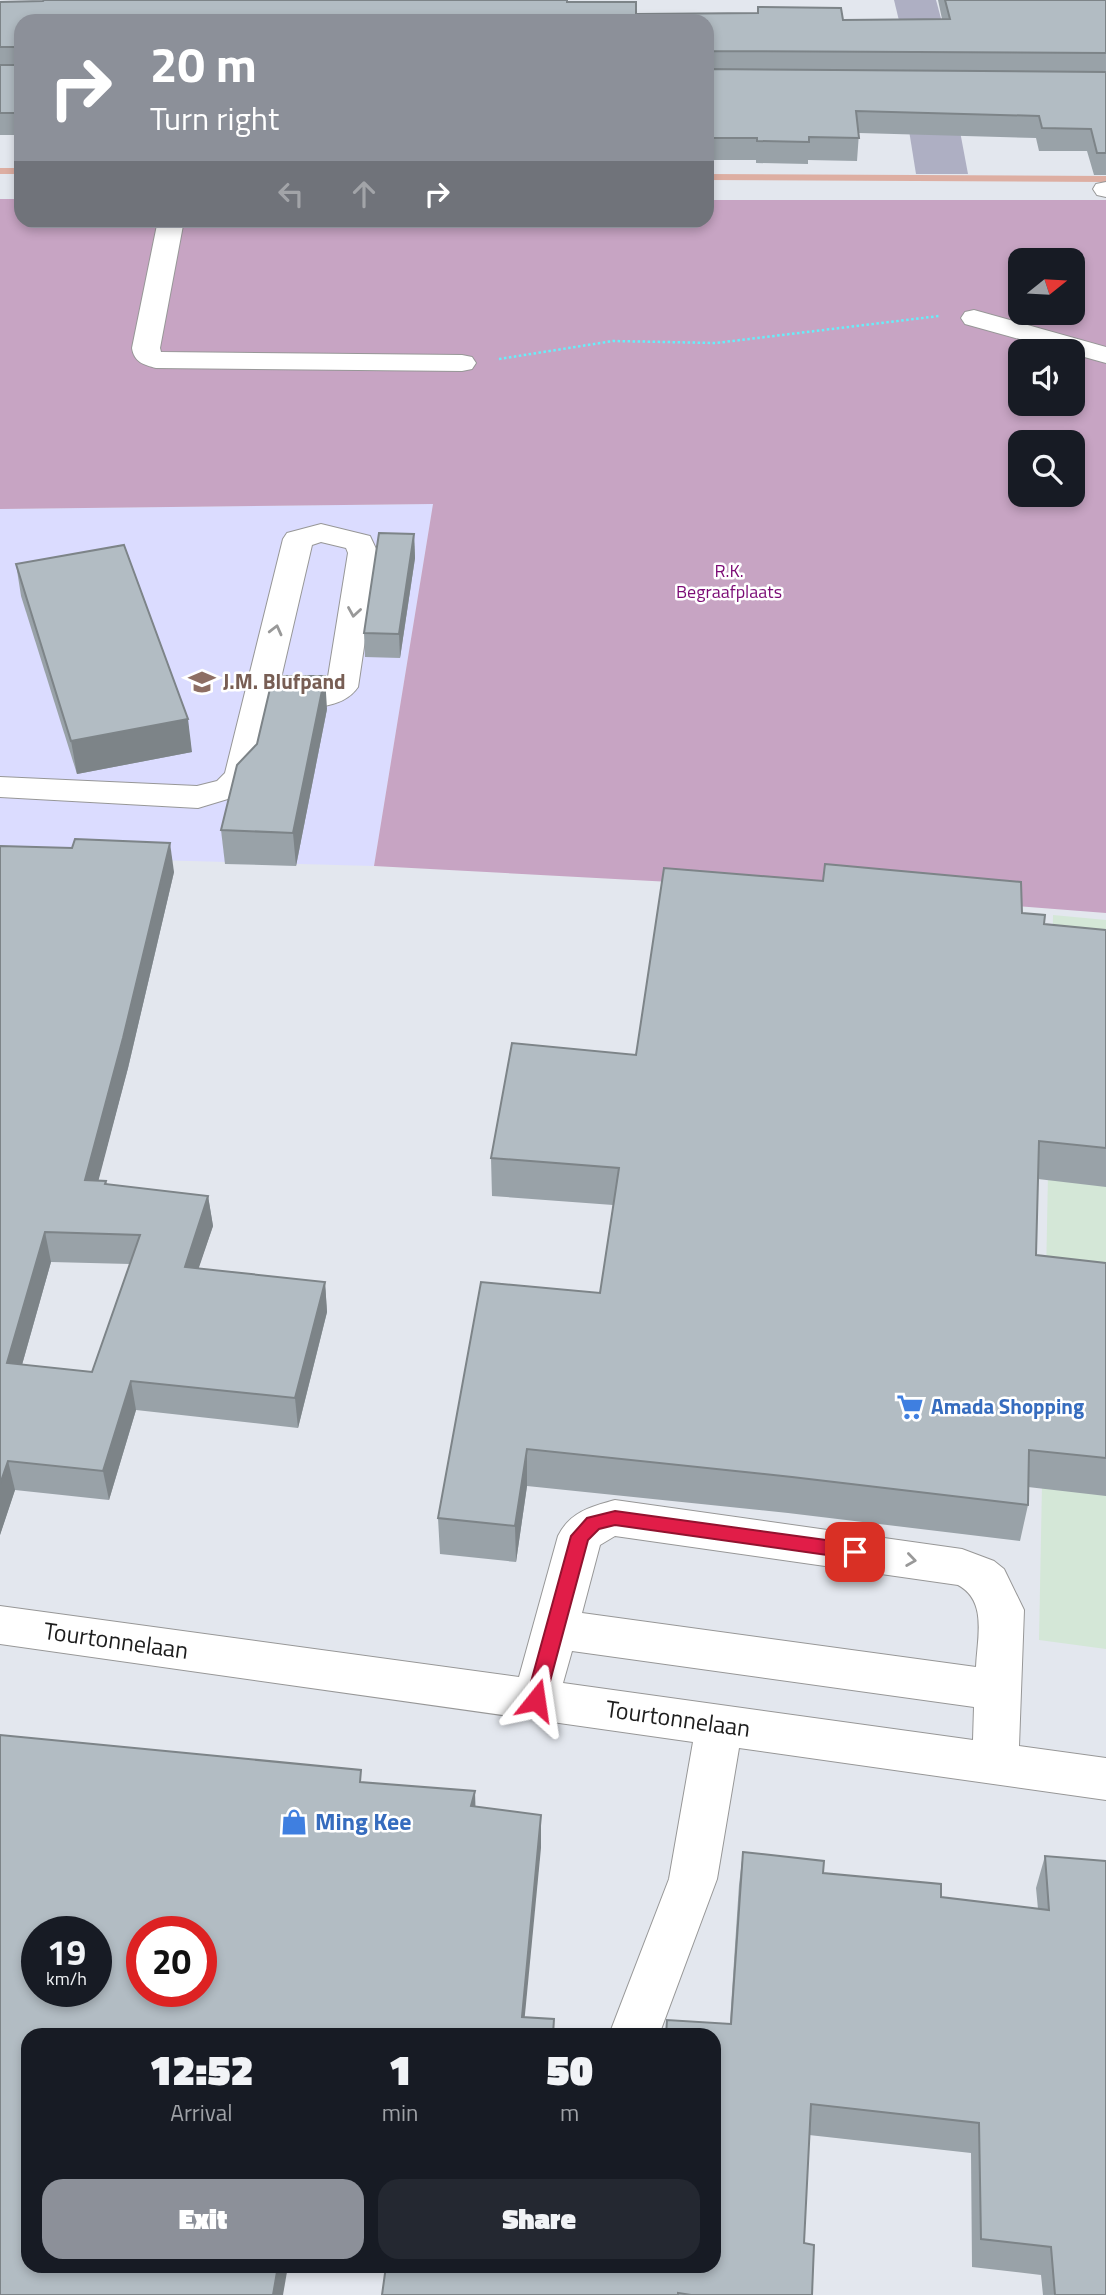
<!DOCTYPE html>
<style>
:root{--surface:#171b24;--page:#242831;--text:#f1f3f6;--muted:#9ea1a6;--accent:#8c9099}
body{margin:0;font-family:"Titillium Web",sans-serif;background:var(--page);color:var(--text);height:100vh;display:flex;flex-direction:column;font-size:26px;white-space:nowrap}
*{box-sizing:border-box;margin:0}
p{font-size:23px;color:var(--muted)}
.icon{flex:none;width:38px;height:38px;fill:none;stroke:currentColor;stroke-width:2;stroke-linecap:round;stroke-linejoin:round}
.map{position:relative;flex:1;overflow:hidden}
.details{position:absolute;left:21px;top:2028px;width:700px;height:245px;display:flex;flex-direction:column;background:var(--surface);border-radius:21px;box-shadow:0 4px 10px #0003}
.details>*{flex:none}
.top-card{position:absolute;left:14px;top:14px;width:700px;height:214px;border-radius:21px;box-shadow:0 4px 10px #0003;background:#8c9099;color:#fff;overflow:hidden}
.needle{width:46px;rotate:72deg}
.fabs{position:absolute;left:1008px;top:248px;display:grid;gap:14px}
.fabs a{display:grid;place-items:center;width:77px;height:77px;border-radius:14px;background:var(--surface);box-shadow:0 4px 10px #0003;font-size:35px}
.speed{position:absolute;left:21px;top:1916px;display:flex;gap:14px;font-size:35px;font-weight:700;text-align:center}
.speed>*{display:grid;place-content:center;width:91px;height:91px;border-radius:50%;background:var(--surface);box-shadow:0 4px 10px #0003;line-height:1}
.speed small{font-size:18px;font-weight:400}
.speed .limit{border:10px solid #d22;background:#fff;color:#111}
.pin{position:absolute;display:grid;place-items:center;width:60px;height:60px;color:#fff;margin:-30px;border-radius:14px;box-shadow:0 4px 10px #0006}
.me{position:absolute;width:77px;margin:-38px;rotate:15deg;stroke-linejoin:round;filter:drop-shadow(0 0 5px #0008)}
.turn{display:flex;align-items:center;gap:24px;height:147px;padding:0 21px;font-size:32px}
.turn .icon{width:91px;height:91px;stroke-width:2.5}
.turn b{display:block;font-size:49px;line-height:60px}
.lanes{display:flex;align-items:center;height:66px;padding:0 21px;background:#0003;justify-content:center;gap:35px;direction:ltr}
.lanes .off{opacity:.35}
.eta{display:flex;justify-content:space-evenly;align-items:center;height:119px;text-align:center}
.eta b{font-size:42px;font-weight:800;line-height:49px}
.primary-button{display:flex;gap:14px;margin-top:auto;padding:14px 21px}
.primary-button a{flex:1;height:80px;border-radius:21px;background:var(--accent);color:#fff;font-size:28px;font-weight:800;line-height:80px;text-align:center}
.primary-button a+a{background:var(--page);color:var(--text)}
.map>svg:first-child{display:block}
.industrial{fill:#d4e7d7}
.education{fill:#dbdcff}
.construction{fill:#aeafc3}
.cemetery{fill:#c7a4c3;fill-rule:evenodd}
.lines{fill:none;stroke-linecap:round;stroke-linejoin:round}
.stream{fill:#ddaea2;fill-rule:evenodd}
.minor-casing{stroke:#979797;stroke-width:2}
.path{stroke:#67effa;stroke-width:2.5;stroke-dasharray:2.5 2.5;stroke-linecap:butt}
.minor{fill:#fff;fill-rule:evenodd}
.wall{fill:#99a2a8;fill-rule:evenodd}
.shaded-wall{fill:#7d8488}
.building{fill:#b2bcc3;stroke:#7d8488;stroke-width:2;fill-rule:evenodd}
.oneway{stroke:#999}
.route{fill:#e11d48;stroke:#92132f;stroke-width:2}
.labels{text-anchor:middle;stroke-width:5;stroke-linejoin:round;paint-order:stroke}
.far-park-label{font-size:18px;fill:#7b0b75;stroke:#fff}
.education-label{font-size:21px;font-weight:bold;fill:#785e54;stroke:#fff;text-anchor:start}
.shop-label{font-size:21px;font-weight:bold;fill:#366cbe;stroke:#fff;text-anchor:start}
.near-street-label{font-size:24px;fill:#1d1d1d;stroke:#fff}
.near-shop-label{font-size:24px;font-weight:bold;fill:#366cbe;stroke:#fff;text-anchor:start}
</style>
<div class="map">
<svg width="1106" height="2295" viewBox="0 0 1106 2295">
<rect width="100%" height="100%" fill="#e3e7ee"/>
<path class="industrial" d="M1053,915L1106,920V1649L1039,1640Z"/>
<path class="education" d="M433,504L374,866L0,856V509Z"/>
<g class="construction">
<path d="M894,0H936L955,70H911Z"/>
<path d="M903,93L953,94L968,174H916Z"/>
</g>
<path class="cemetery" d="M0,199H21V220H707V200H1106V913L785,888L374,866L433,504L0,509ZM1020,261H1073V313H1020ZM1020,352H1073V404H1020ZM1020,443H1073V495H1020Z"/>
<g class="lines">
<g class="stream">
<rect x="0" y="168" width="21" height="6"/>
<path d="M707,174L1106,176V182L707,180Z"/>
</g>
<g class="minor-casing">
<g id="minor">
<path d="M1106,182V197L1097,195L1093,189L1096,184Z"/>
<path d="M158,220H184L160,348L161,352L462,355L472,357L476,363L472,369L462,371L156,368C144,365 134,362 132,348Z"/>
<path d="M974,310L1106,347V363L965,324L961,318L965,312Z"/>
<path d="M321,524L370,536L378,553L358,687C341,712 301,708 274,706L258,777L241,795L198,808L0,797V777L197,786L217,781L225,773L283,539L287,533ZM321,542L346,548L348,553L327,683L315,687H279L312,545Z"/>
<path d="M615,1500L962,1549L994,1561L1004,1569L1024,1610L1019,1746L1106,1758V1800L739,1748L717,1879L659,2035H609L669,1879L693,1742L0,1644V1606L519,1677L558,1536C570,1512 590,1507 615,1500ZM615,1536L958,1585C988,1601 977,1639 976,1667L582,1613L600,1545ZM572,1651L974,1707L973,1740L563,1683Z"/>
</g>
</g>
<path class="path" d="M499,359L613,341L716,343L939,316"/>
<use href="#minor" class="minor"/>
</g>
<g class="wall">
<path d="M568,0V2L636,14L758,13V7L843,20L942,19L938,0H1106V175H1094L1087,151H1039L1036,138L859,133L857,161L808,160V164L756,163V160H707V21H21V135H0V2Z"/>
<path d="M414,534L415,558L400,658L365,657L364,633Z"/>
<path d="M16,564L192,752L77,774L21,596Z"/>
<path d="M327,709L296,866L225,864L221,830Z"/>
<path d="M0,846L174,872L128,1068L98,1180L106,1181L107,1185L208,1196L213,1226L198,1269L325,1282L327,1312L298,1428L136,1410L109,1500L15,1490L0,1535ZM51,1262L130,1264L92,1372L22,1365Z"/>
<path d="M1022,913L1044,924L1106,930V1187L1038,1179L1036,1255L1106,1263V1496L1028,1487V1505L1020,1541L788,1513L527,1486L516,1562L440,1554L438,1518L600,1293L613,1205L492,1196L491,1158L636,1055Z"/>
<path d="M743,1852L823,1873L941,1897L1038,1909L1036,1888L1045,1856L1106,2295H1043L1041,2275L972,2267L971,2153L809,2135L804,2243L812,2295H382L386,2266H559V2269H615L714,2266L739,1885Z"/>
</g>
<g class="shaded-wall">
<path d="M414,534L415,558L400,658L399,634Z"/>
<path d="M325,676L327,709L296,866L293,833Z"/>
<path d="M188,719L192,752L77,774L71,741Z"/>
<path d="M170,843L174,872L128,1068L91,1209L85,1180Z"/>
<path d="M208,1196L213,1226L189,1297L185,1267Z"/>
<path d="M45,1232L51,1262L14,1393L7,1363Z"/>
<path d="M325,1282L327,1312L298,1428L295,1398Z"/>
<path d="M131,1381L136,1410L109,1500L103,1471Z"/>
<path d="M527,1449V1486L516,1562L515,1526Z"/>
<path d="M8,1461L15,1490L0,1535V1484Z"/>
<path d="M475,1791L476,1824L471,1806Z"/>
<path d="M541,1815V1848L523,2035L522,2017Z"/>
<path d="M278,2266H288L283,2295H273Z"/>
</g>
<g class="building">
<path d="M44,0H567V2H636V14L758,13V7L841,8L843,20L950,19L945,0H1106V53L708,51L707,52V21H21V113H0V65H20V47H0V2L43,1Z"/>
<path d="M707,69L1106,72V153H1097L1091,129L1042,128L1039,116L856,111L859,138L809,137V142L757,141V138H707Z"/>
<path d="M379,533L414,534L399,634L364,633Z"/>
<path d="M124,545L188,719L71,741L16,564Z"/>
<path d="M273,676H325L293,833L221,830L237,765L257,744Z"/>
<path d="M75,839L170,843L123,1038L85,1180L106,1181L105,1184L208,1196L185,1267L325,1282L295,1398L131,1381L103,1471L8,1461L0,1484V846L72,848ZM45,1232L140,1235L92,1372L7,1363Z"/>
<path d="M825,864L1021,882L1022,913L1045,915L1044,924L1106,930V1148L1039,1141L1036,1255L1106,1263V1458L1029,1450L1028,1505L792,1477L527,1449L515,1526L438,1518L481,1282L600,1293L619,1168L491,1158L512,1043L636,1055L664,868L823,881Z"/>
<path d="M0,1735L361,1770L360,1782L475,1791L471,1806L541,1815L522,2017L554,2019L553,2035H28V2266H278L273,2295H0ZM37,1932H96V1992H37ZM142,1932H201V1992H142Z"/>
<path d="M743,1852L824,1861L823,1873L941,1884V1897L1049,1910L1045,1856L1106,1861V2295H1055L1051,2247L981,2239L979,2123L811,2104L804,2243L814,2245L812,2295H691L678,2293V2295H382L386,2266H556V2269H615V2266H714V2035H666L667,2020L731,2024Z"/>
</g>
<defs><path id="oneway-chevron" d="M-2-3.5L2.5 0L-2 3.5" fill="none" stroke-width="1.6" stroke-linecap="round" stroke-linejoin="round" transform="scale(1.75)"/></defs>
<g class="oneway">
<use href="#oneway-chevron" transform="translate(354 612) rotate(99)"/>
<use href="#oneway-chevron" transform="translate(276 630) rotate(-76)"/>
<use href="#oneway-chevron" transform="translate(911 1560) rotate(8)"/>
</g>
<path class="route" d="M615,1511L855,1544L862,1547L865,1552L862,1557L855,1559L615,1525L599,1529L588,1540L545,1700L543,1705L536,1708L529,1705L526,1700L571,1536L587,1518Z"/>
<defs>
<g id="school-bare" transform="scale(2.1)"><path d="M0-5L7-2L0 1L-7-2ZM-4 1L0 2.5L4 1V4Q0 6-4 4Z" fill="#8d6e63" stroke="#fff" stroke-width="2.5" paint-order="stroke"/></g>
<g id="supermarket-bare" transform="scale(2.1)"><path d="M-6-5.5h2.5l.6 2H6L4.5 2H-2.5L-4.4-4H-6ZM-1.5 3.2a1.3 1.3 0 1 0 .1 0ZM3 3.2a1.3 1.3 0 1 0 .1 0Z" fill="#3f7fe0" stroke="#fff" stroke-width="2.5" paint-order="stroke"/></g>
<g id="shop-bare" transform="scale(2.1)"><path d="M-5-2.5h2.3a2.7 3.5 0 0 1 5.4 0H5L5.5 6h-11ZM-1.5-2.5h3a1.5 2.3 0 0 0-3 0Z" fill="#3f7fe0" stroke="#fff" stroke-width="2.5" paint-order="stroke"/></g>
</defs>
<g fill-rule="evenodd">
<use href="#school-bare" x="202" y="682"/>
<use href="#supermarket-bare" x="910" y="1407"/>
<use href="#shop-bare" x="294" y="1822"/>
</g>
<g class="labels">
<g class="far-park-label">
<text x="729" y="577">R.K.<tspan x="729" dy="21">Begraafplaats</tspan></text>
</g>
<g class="education-label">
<text x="223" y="689">J.M. Blufpand</text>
</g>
<g class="shop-label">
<text x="931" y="1414">Amada Shopping</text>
</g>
<g class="near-street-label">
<text transform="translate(116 1641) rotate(8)" y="8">Tourtonnelaan</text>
<text transform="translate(678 1719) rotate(8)" y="8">Tourtonnelaan</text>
</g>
<g class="near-shop-label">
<text x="315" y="1830">Ming Kee</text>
</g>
</g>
</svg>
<div class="fabs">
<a><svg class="needle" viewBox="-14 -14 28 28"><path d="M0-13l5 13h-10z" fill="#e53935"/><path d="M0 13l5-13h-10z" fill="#9ea1a6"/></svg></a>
<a><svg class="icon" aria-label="sound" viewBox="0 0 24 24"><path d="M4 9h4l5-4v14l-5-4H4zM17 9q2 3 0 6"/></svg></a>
<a><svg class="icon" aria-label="search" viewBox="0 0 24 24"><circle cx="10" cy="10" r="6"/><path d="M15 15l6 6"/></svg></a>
</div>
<div class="speed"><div>19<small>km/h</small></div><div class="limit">20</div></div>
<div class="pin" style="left:855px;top:1552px;background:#d93025"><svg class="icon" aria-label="arrive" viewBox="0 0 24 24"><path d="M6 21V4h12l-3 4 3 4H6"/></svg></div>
<svg class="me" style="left:536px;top:1700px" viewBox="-20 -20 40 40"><path d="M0-17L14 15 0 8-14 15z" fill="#e11d48" stroke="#fff" stroke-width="4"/></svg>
<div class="top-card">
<div class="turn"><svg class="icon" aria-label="right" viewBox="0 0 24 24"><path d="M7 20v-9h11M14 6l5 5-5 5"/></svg><div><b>20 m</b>Turn right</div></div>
<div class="lanes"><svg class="icon off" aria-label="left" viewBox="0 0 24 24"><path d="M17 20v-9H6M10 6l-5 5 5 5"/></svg><svg class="icon off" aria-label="ahead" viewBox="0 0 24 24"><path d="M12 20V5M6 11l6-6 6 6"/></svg><svg class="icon" aria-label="right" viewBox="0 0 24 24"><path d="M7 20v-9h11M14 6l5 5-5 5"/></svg></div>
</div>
<section class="details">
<div class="eta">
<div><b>12:52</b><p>Arrival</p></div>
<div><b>1</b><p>min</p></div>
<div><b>50</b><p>m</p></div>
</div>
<div class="primary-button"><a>Exit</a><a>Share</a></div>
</section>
</div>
